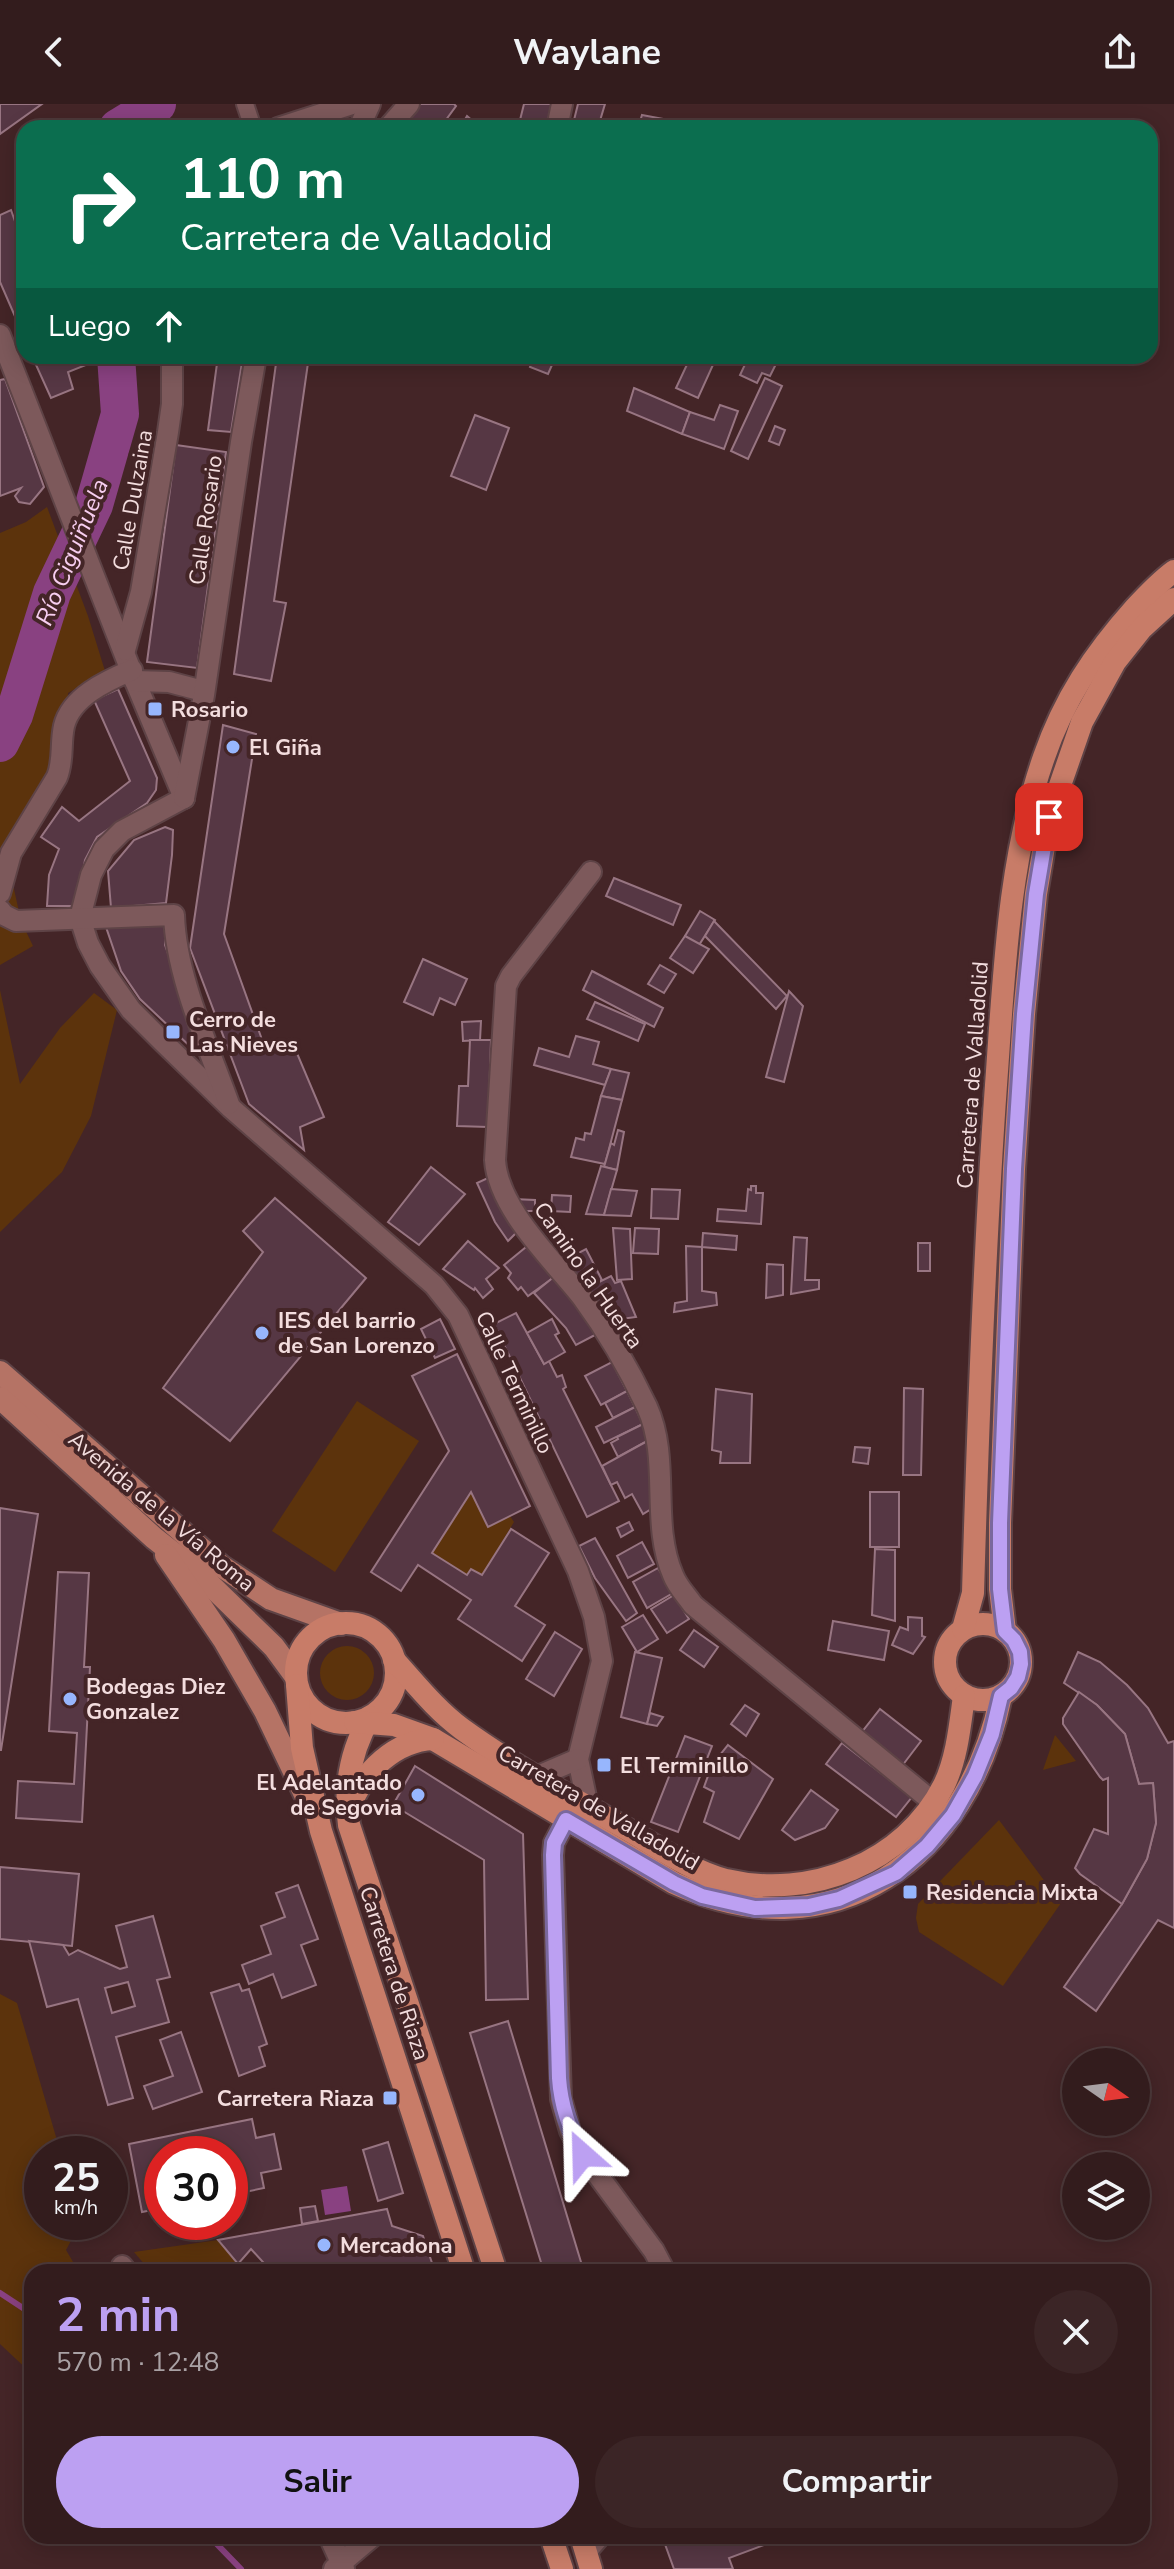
<!DOCTYPE html>
<html lang="es">
<meta charset="utf-8">
<style>
:root{--surface:#331c1d;--page:#3b2526;--text:#f1f3f6;--muted:#a9a1a4;--line:#4e3a3b;--accent:#bca0f2}
body{margin:0;font-family:"Nunito Sans",sans-serif;background:var(--page);color:var(--text);height:100vh;display:flex;flex-direction:column;font-size:30px;white-space:nowrap}
*{box-sizing:border-box;margin:0}
p{font-size:26px;color:var(--muted)}
.icon{flex:none;width:44px;height:44px;fill:none;stroke:currentColor;stroke-width:2;stroke-linecap:round;stroke-linejoin:round}
.map{position:relative;flex:1;overflow:hidden}
.details{position:absolute;left:24px;top:2160px;width:1126px;height:280px;display:flex;flex-direction:column;background:var(--surface);border-radius:24px;box-shadow:0 4px 20px #0003,0 0 0 2px var(--line)}
.details>*{flex:none}
.hud{position:absolute;left:16px;top:16px;width:1142px;height:244px;border-radius:24px;box-shadow:0 4px 20px #0003,0 0 0 2px var(--line);background:#0b6e4f;color:#fff;overflow:hidden}
.needle{width:52px;rotate:104deg}
.fabs{position:absolute;left:1062px;top:1944px;display:grid;gap:16px}
.fabs a{display:grid;place-items:center;width:88px;height:88px;border-radius:50%;background:var(--surface);box-shadow:0 4px 20px #0003,0 0 0 2px var(--line);font-size:40px}
.speed{position:absolute;left:24px;top:2032px;display:flex;gap:16px;font-size:40px;font-weight:700;text-align:center}
.speed>*{display:grid;place-content:center;width:104px;height:104px;border-radius:50%;background:var(--surface);box-shadow:0 4px 20px #0003,0 0 0 2px var(--line);line-height:1}
.speed small{font-size:20px;font-weight:400}
.speed .limit{border:12px solid #d22;background:#fff;color:#111}
.pin{position:absolute;display:grid;place-items:center;width:68px;height:68px;color:#fff;margin:-34px;border-radius:16px;box-shadow:0 4px 12px #0006}
.me{position:absolute;width:88px;margin:-44px;rotate:335deg;stroke-linejoin:round;filter:drop-shadow(0 0 6px #0008)}
.turn{display:flex;align-items:center;gap:28px;height:168px;padding:0 32px;font-size:36px}
.turn .icon{width:104px;height:104px;stroke-width:2.5}
.turn b{display:block;font-size:56px;line-height:68px}
.then{display:flex;align-items:center;height:76px;padding:0 32px;background:#0003;gap:16px;font-size:30px}
.round{display:grid;place-items:center;flex:none;width:84px;height:84px;border-radius:42px;background:var(--page)}
.summary{display:flex;align-items:center;justify-content:space-between;height:136px;padding:0 32px}
h1{font-size:48px;font-weight:700;line-height:60px;color:var(--accent)}
.cta{display:flex;gap:16px;margin-top:auto;padding:16px 32px}
.cta a{flex:1;height:92px;border-radius:48px;background:var(--accent);color:#111;font-size:32px;font-weight:700;line-height:92px;text-align:center}
.cta a+a{background:var(--page);color:var(--text)}
header{display:flex;justify-content:space-between;align-items:center;height:104px;padding:0 32px;background:var(--surface);font-size:36px;font-weight:700}
.map>svg:first-child{display:block}
.green{fill:#5c330c}
.water{fill:#894181}
.lines{fill:none;stroke-linecap:round;stroke-linejoin:round}
.stream{stroke:#894181;stroke-width:6}
.river{stroke:#894181;stroke-width:38}
.building{fill:#563744;stroke:#987582;stroke-width:2;fill-rule:evenodd}
.pedestrian-casing{stroke:#5e4346;stroke-width:20}
.minor-casing{stroke:#5e4346;stroke-width:24}
.primary-casing{stroke:#5e4346;stroke-width:26}
.trunk-casing{stroke:#5e4346;stroke-width:26}
.pedestrian{stroke:#7d595b;stroke-width:16}
.minor{stroke:#7d595b;stroke-width:20}
.primary{stroke:#b57365;stroke-width:22}
.trunk{stroke:#c87c68;stroke-width:22}
.route-casing{stroke:#7a689d;stroke-width:20}
.route{stroke:#bca0f2;stroke-width:14}
.poi-dot{fill:#97b6fd;stroke:#442527;stroke-width:3}
.labels{text-anchor:middle;stroke-width:8;stroke-linejoin:round;paint-order:stroke}
.street-label{font-size:22px;fill:#f3ddde;stroke:#442527}
.poi-label{font-size:22px;font-weight:bold;fill:#f3ddde;stroke:#442527;text-anchor:start}
.water-label{font-size:24px;font-style:italic;fill:#f7cef0;stroke:#442527}
</style>
<header><svg class="icon" aria-label="back" viewBox="0 0 24 24"><path d="M15 5l-7 7 7 7"/></svg>Waylane<svg class="icon" aria-label="share" viewBox="0 0 24 24"><path d="M12 15V3M7 8l5-5 5 5M5 13v7h14v-7"/></svg></header>
<div class="map">
<svg width="1174" height="2465" viewBox="0 0 1174 2465">
<rect width="100%" height="100%" fill="#442527"/>
<g class="green">
<path d="M47,403L88,512L105,567L68,589L67,621L54,676L12,776L21,817L33,842L0,861V429L26,418Z"/>
<path d="M0,886L20,980L60,924L94,889L117,906L91,1012L62,1068L0,1128Z"/>
<path d="M357,1297L419,1337L335,1468L272,1427Z"/>
<path d="M471,1388L488,1423L510,1412L514,1418L482,1471L471,1465L467,1471L432,1449Z"/>
<circle cx="347" cy="1569" r="27"/>
<path d="M1055,1631L1076,1657L1043,1666Z"/>
<path d="M999,1716L1061,1799L1003,1882L919,1828L916,1814L918,1800Z"/>
<path d="M0,1890L17,1899L61,2050H42V2118H81L66,2146L79,2168H32V2270L0,2240Z"/>
<path d="M218,2136L245,2168H151L134,2148Z"/>
</g>
<path class="water" d="M347,2082L351,2107L325,2111L321,2086Z"/>
<g class="lines">
<g class="stream">
<path d="M0,2189L32,2210"/>
<path d="M209,2432L241,2465"/>
</g>
<g class="river">
<path d="M118,24L157,0"/>
<path d="M0,639L14,611L52,489L94,401L120,310L116,252"/>
</g>
</g>
<g class="building">
<path d="M0,0H42L0,30Z"/>
<path d="M420,0H454L456,2L440,24H418L407,15Z"/>
<path d="M524,0H552L547,24H518Z"/>
<path d="M578,0H605L599,20L622,24H572Z"/>
<path d="M642,11L669,16L667,24H638Z"/>
<path d="M467,12L475,19L472,24H460Z"/>
<path d="M11,106L24,143V233L0,178V111Z"/>
<path d="M32,252H62L63,255L68,252H89L91,259L68,268L73,285L51,294Z"/>
<path d="M218,252H243L231,328L208,326Z"/>
<path d="M277,252H309L274,497L286,499L271,577L234,570Z"/>
<path d="M534,252H556L548,270L530,263Z"/>
<path d="M691,252H717L698,294L676,284Z"/>
<path d="M749,252H780L770,272L762,269L757,279L740,271Z"/>
<path d="M765,274L782,282L748,355L731,347Z"/>
<path d="M5,275L44,383L30,400L19,398L15,392L21,384L0,392V276Z"/>
<path d="M634,284L690,308L682,330L627,307Z"/>
<path d="M720,301L738,307L724,345L682,330L690,308L714,316Z"/>
<path d="M475,311L509,324L486,386L451,372Z"/>
<path d="M775,322L785,326L779,341L769,337Z"/>
<path d="M176,341L226,348L197,564L147,558Z"/>
<path d="M118,585L157,674L156,686L147,699L97,733L85,756L77,802H47L49,771L59,745L41,733L62,703L79,717L130,677L94,596Z"/>
<path d="M223,621L256,630L224,830L265,944L291,935L324,1013L300,1023L304,1046L249,1000L190,844Z"/>
<path d="M165,723L173,726L172,751L166,799L111,804L108,767L134,736Z"/>
<path d="M614,774L681,801L673,821L606,792Z"/>
<path d="M700,807L715,816L699,841L685,832Z"/>
<path d="M168,816L165,841L200,941L195,947L140,895L121,867L106,823Z"/>
<path d="M714,817L787,892L776,905L705,832Z"/>
<path d="M685,832L709,845L693,869L670,854Z"/>
<path d="M423,855L467,875L455,901L440,894L433,911L404,898Z"/>
<path d="M660,861L676,870L664,889L648,880Z"/>
<path d="M592,867L663,904L654,923L583,886Z"/>
<path d="M789,887L803,902L784,978L766,973Z"/>
<path d="M595,898L645,920L638,937L587,915Z"/>
<path d="M481,917L480,936L463,937L462,918Z"/>
<path d="M576,932L599,938L593,960L611,965L605,981L534,961L539,944L569,953Z"/>
<path d="M470,936H491L488,1023L457,1022L459,982H468Z"/>
<path d="M611,965L629,969L622,996L601,992Z"/>
<path d="M601,992L622,996L605,1060L571,1053L576,1034L584,1036L585,1029L591,1030Z"/>
<path d="M618,1026L624,1028L617,1066L604,1063L611,1039L614,1041Z"/>
<path d="M601,1062L617,1066L604,1111L586,1110Z"/>
<path d="M431,1063L465,1090L419,1141L388,1118Z"/>
<path d="M490,1073L518,1127L508,1137L495,1118L477,1079Z"/>
<path d="M751,1082H756V1089H763L761,1120L717,1117L718,1105L746,1107L748,1085L751,1086Z"/>
<path d="M611,1085L637,1087L631,1112L604,1111Z"/>
<path d="M652,1085L680,1086L678,1115L651,1114Z"/>
<path d="M552,1091L571,1092L570,1108L551,1107Z"/>
<path d="M275,1094L366,1174L230,1337L163,1284L263,1148L243,1127Z"/>
<path d="M513,1095L535,1096V1107H520Z"/>
<path d="M613,1124L630,1125L632,1175L617,1176Z"/>
<path d="M635,1124L659,1125L658,1150L633,1149Z"/>
<path d="M703,1129L737,1132L736,1146L702,1143Z"/>
<path d="M794,1133L807,1134L805,1176H819V1185L791,1190Z"/>
<path d="M468,1137L499,1164L486,1175L493,1185L483,1194L475,1184L474,1186L443,1165Z"/>
<path d="M531,1139L557,1171L528,1192L521,1183L518,1186L508,1174L511,1169L504,1161Z"/>
<rect x="918" y="1139" width="12" height="28"/>
<path d="M686,1142L702,1143V1187L716,1189L717,1201L674,1208L675,1199L687,1197Z"/>
<path d="M586,1145L602,1176L580,1187L563,1157Z"/>
<path d="M767,1160L783,1161V1191L766,1194Z"/>
<path d="M555,1172L587,1215L595,1231L576,1241L566,1224L534,1189Z"/>
<path d="M611,1172L615,1179L621,1177L636,1213L607,1217L589,1183Z"/>
<path d="M516,1209L544,1260L549,1257L557,1273L562,1271L566,1283L563,1285L619,1397L587,1413L494,1220Z"/>
<path d="M440,1215L455,1245L435,1254L421,1225Z"/>
<path d="M552,1215L559,1229L555,1231L565,1248L544,1260L527,1229Z"/>
<path d="M457,1250L530,1402L488,1423L471,1388L432,1449L467,1471L471,1465L482,1471L511,1425L549,1449L515,1502L545,1521L522,1557L458,1515L471,1496L418,1461L401,1487L371,1468L449,1347L412,1272Z"/>
<path d="M612,1258L627,1287L601,1301L585,1272Z"/>
<path d="M904,1284L923,1285L921,1371H903Z"/>
<path d="M716,1285L752,1290L750,1359H720L721,1348L712,1346Z"/>
<path d="M627,1287L635,1303L613,1314L605,1299Z"/>
<path d="M635,1303L643,1320L604,1339L596,1323Z"/>
<path d="M643,1320L651,1335L618,1353L611,1339L618,1335L617,1333Z"/>
<path d="M651,1335L656,1402L643,1410L632,1390L625,1394L617,1378L611,1381L602,1362Z"/>
<path d="M855,1343L870,1344L868,1360L853,1358Z"/>
<rect x="870" y="1388" width="29" height="55"/>
<path d="M0,1404L38,1410L1,1646H0Z"/>
<path d="M629,1418L633,1426L621,1433L617,1424Z"/>
<path d="M595,1434L637,1509L626,1517L595,1474L579,1442Z"/>
<path d="M642,1438L654,1460L628,1474L617,1452Z"/>
<path d="M875,1445L895,1446V1517L872,1511Z"/>
<path d="M658,1464L673,1489L647,1504L633,1478Z"/>
<path d="M58,1468L89,1469L84,1563H90L82,1718L16,1714L18,1677L74,1680L77,1629L49,1627Z"/>
<path d="M674,1491L689,1515L667,1529L651,1505Z"/>
<path d="M643,1511L658,1535L637,1548L622,1523Z"/>
<path d="M908,1513L922,1514V1532L925,1533L913,1550L892,1541L900,1523L908,1526Z"/>
<path d="M833,1517L889,1527L884,1556L828,1546Z"/>
<path d="M694,1526L718,1543L704,1563L680,1546Z"/>
<path d="M555,1528L582,1545L554,1592L526,1575Z"/>
<path d="M635,1548L662,1554L647,1620L621,1613Z"/>
<path d="M1078,1548L1100,1558L1127,1581L1148,1604L1168,1639L1174,1637V1824L1158,1816L1096,1907L1064,1883L1122,1800L1147,1755L1156,1719L1153,1679L1139,1680L1125,1630L1097,1601L1064,1579Z"/>
<path d="M1079,1588L1097,1601L1125,1630L1139,1680L1153,1679L1156,1719L1147,1755L1122,1800L1080,1770L1075,1764L1094,1725L1108,1730V1674L1103,1676L1100,1673L1063,1620V1614Z"/>
<path d="M745,1601L759,1610L746,1632L731,1620Z"/>
<path d="M880,1605L921,1637L902,1662L858,1633Z"/>
<path d="M650,1609L663,1613L657,1622L647,1620Z"/>
<path d="M685,1632L712,1642L678,1728L651,1718Z"/>
<path d="M842,1639L912,1693L896,1713L826,1660Z"/>
<path d="M728,1641L773,1675L739,1735L704,1718L714,1688L704,1683L712,1661Z"/>
<path d="M415,1662L523,1730L528,1895L486,1896L484,1756L393,1701Z"/>
<path d="M811,1686L838,1706L825,1724L795,1736L782,1726Z"/>
<path d="M0,1763L79,1770L72,1842L0,1835Z"/>
<path d="M298,1781L318,1835L301,1841L316,1881L282,1894L273,1870L249,1880L242,1861L271,1850L261,1822L285,1813L276,1789Z"/>
<path d="M153,1812L170,1873L157,1876L169,1918L116,1933L133,1994L108,2001L78,1895L47,1903L29,1837L63,1841L69,1851L78,1846L120,1865L127,1863L116,1822ZM128,1878L135,1902L112,1909L105,1884Z"/>
<path d="M239,1880L242,1887L249,1885L267,1940L259,1943L265,1962L239,1972L211,1889Z"/>
<path d="M508,1917L584,2168H544L470,1929Z"/>
<path d="M181,1928L202,1988L153,2005L144,1982L173,1972L160,1936Z"/>
<path d="M252,2015L256,2034L274,2030L281,2065L261,2069L264,2084L230,2091V2050H162V2104L142,2108L129,2040Z"/>
<path d="M388,2038L403,2089L378,2097L363,2046Z"/>
<path d="M315,2102L318,2117L302,2120L300,2104Z"/>
<path d="M387,2105L392,2122L423,2132L435,2168H272L251,2145L238,2160L218,2136Z"/>
<path d="M662,2432H788L729,2454L733,2465H674Z"/>
</g>
<g class="lines">
<g class="pedestrian-casing">
<path id="pedestrian" d="M245,0L253,24"/>
</g>
<g class="minor-casing">
<g id="minor">
<path d="M278,24L352,0"/>
<path d="M359,24L370,0"/>
<path d="M388,24L409,0"/>
<path d="M557,24L562,0"/>
<path d="M0,231L135,577L184,694"/>
<path d="M125,546L141,488L168,328L172,300V252"/>
<path d="M135,577L169,578L203,587"/>
<path d="M184,694L122,727L104,745L91,771L80,814L88,839L100,862L131,906L162,937L231,1004L434,1181L458,1211L578,1467L594,1513L602,1557L578,1655L588,1703"/>
<path d="M184,694L204,591L241,338L256,252"/>
<path d="M591,768L511,872L506,882L495,1056C498,1105 553,1156 582,1193C607,1227 629,1265 647,1303C671,1356 650,1418 673,1471C677,1482 686,1491 693,1501L933,1698"/>
<path d="M0,789L11,749L57,673C64,656 60,640 64,622C71,593 106,577 132,566"/>
<path d="M0,806L4,811L16,817L174,811C176,873 208,941 229,1000"/>
<path d="M536,1673L578,1655"/>
<path d="M566,1716L554,1739L553,1751L561,1995L570,2027L583,2051L654,2147L665,2168"/>
<path d="M122,2162L127,2168"/>
<path d="M329,2432L344,2465"/>
<path d="M586,2448L600,2432"/>
<path d="M334,2465L373,2432"/>
</g>
</g>
<g class="primary-casing">
<g id="primary">
<path d="M0,1268L221,1462L271,1495L341,1520"/>
<path d="M0,1294L154,1434L196,1467L274,1543L296,1573"/>
<path d="M166,1451L224,1536L265,1607L310,1701"/>
</g>
</g>
<g class="trunk-casing">
<g id="trunk">
<circle cx="346" cy="1569" r="50"/>
<circle cx="983" cy="1558" r="38"/>
<path d="M963,1525L973,1489C978,1319 984,1150 996,981C1004,873 1008,755 1044,653C1064,595 1094,550 1135,504C1147,491 1159,478 1174,467"/>
<path d="M1005,1527L1000,1485V1419L1014,1065L1024,910L1036,790L1049,713L1082,618L1115,558L1142,524L1174,495"/>
<path d="M394,1556C415,1579 436,1606 462,1625C513,1662 569,1692 623,1723C656,1742 689,1766 726,1776C810,1796 905,1759 944,1681C957,1654 960,1621 964,1592"/>
<path d="M297,1581L302,1644L321,1727L464,2168"/>
<path d="M370,1613C351,1646 344,1683 349,1721L496,2168"/>
<path d="M355,1618L394,1621L433,1635L674,1779C835,1853 968,1754 1001,1592"/>
<path d="M351,1700C364,1667 395,1637 433,1635"/>
<path d="M551,2432L562,2465"/>
<path d="M581,2432L591,2465"/>
</g>
</g>
<use href="#pedestrian" class="pedestrian"/>
<use href="#minor" class="minor"/>
<use href="#primary" class="primary"/>
<use href="#trunk" class="trunk"/>
</g>
<g class="lines">
<g class="route-casing">
<path id="route" d="M583,2051C569,2026 561,2003 559,1974L553,1751L554,1739L566,1716L674,1779L702,1792L755,1804L809,1802L839,1795L896,1769L927,1742L953,1711L975,1672L992,1630L1001,1592L1011,1584L1018,1573L1021,1560L1020,1548L1014,1536L1005,1527L1000,1485V1419L1014,1065L1024,910L1036,790L1049,713"/>
</g>
<use href="#route" class="route"/>
</g>
<g class="poi-dot">
<rect x="147" y="597" width="16" height="16" rx="4"/>
<circle cx="233" cy="643" r="8"/>
<rect x="165" y="920" width="16" height="16" rx="4"/>
<circle cx="262" cy="1229" r="8"/>
<circle cx="70" cy="1595" r="8"/>
<rect x="596" y="1653" width="16" height="16" rx="4"/>
<circle cx="418" cy="1691" r="8"/>
<rect x="902" y="1780" width="16" height="16" rx="4"/>
<rect x="382" y="1986" width="16" height="16" rx="4"/>
<circle cx="324" cy="2141" r="8"/>
</g>
<g class="labels">
<g class="street-label">
<text transform="translate(132 396) rotate(-80)" y="8">Calle Dulzaina</text>
<text transform="translate(205 416) rotate(-82)" y="8">Calle Rosario</text>
<text transform="translate(972 971) rotate(-86)" y="8">Carretera de Valladolid</text>
<text transform="translate(589 1171) rotate(55)" y="8">Camino la Huerta</text>
<text transform="translate(515 1278) rotate(65)" y="8">Calle Terminillo</text>
<text transform="translate(162 1407) rotate(40)" y="8">Avenida de la Vía Roma</text>
<text transform="translate(599 1703) rotate(30)" y="8">Carretera de Valladolid</text>
<text transform="translate(395 1869) rotate(72)" y="8">Carretera de Riaza</text>
</g>
<g class="poi-label">
<text x="171" y="613">Rosario</text>
<text x="249" y="651">El Giña</text>
<text x="189" y="923">Cerro de<tspan x="189" dy="25">Las Nieves</tspan></text>
<text x="278" y="1224">IES del barrio<tspan x="278" dy="25">de San Lorenzo</tspan></text>
<text x="86" y="1590">Bodegas Diez<tspan x="86" dy="25">Gonzalez</tspan></text>
<text x="620" y="1669">El Terminillo</text>
<text x="402" y="1686" text-anchor="end">El Adelantado<tspan x="402" dy="25">de Segovia</tspan></text>
<text x="926" y="1796">Residencia Mixta</text>
<text x="374" y="2002" text-anchor="end">Carretera Riaza</text>
<text x="340" y="2149">Mercadona</text>
</g>
<g class="water-label">
<text transform="translate(72 448) rotate(-68)" y="8">Río Ciguiñuela</text>
</g>
</g>
</svg>
<div class="fabs">
<a><svg class="needle" viewBox="-14 -14 28 28"><path d="M0-13l5 13h-10z" fill="#e53935"/><path d="M0 13l5-13h-10z" fill="#a9a1a4"/></svg></a>
<a><svg class="icon" aria-label="layers" viewBox="0 0 24 24"><path d="M12 4l9 5-9 5-9-5zM3 14l9 5 9-5"/></svg></a>
</div>
<div class="speed"><div>25<small>km/h</small></div><div class="limit">30</div></div>
<div class="pin" style="left:1049px;top:713px;background:#d93025"><svg class="icon" aria-label="arrive" viewBox="0 0 24 24"><path d="M6 21V4h12l-3 4 3 4H6"/></svg></div>
<svg class="me" style="left:583px;top:2051px" viewBox="-20 -20 40 40"><path d="M0-17L14 15 0 8-14 15z" fill="#bca0f2" stroke="#fff" stroke-width="4"/></svg>
<div class="hud">
<div class="turn"><svg class="icon" aria-label="right" viewBox="0 0 24 24"><path d="M7 20v-9h11M14 6l5 5-5 5"/></svg><div><b>110 m</b>Carretera de Valladolid</div></div>
<div class="then">Luego<svg class="icon" aria-label="ahead" viewBox="0 0 24 24"><path d="M12 20V5M6 11l6-6 6 6"/></svg></div>
</div>
<section class="details">
<div class="summary"><div><h1>2 min</h1><p>570 m · 12:48</p></div><a class="round"><svg class="icon" aria-label="close" viewBox="0 0 24 24"><path d="M6 6l12 12M18 6L6 18"/></svg></a></div>
<div class="cta"><a>Salir</a><a>Compartir</a></div>
</section>
</div>
